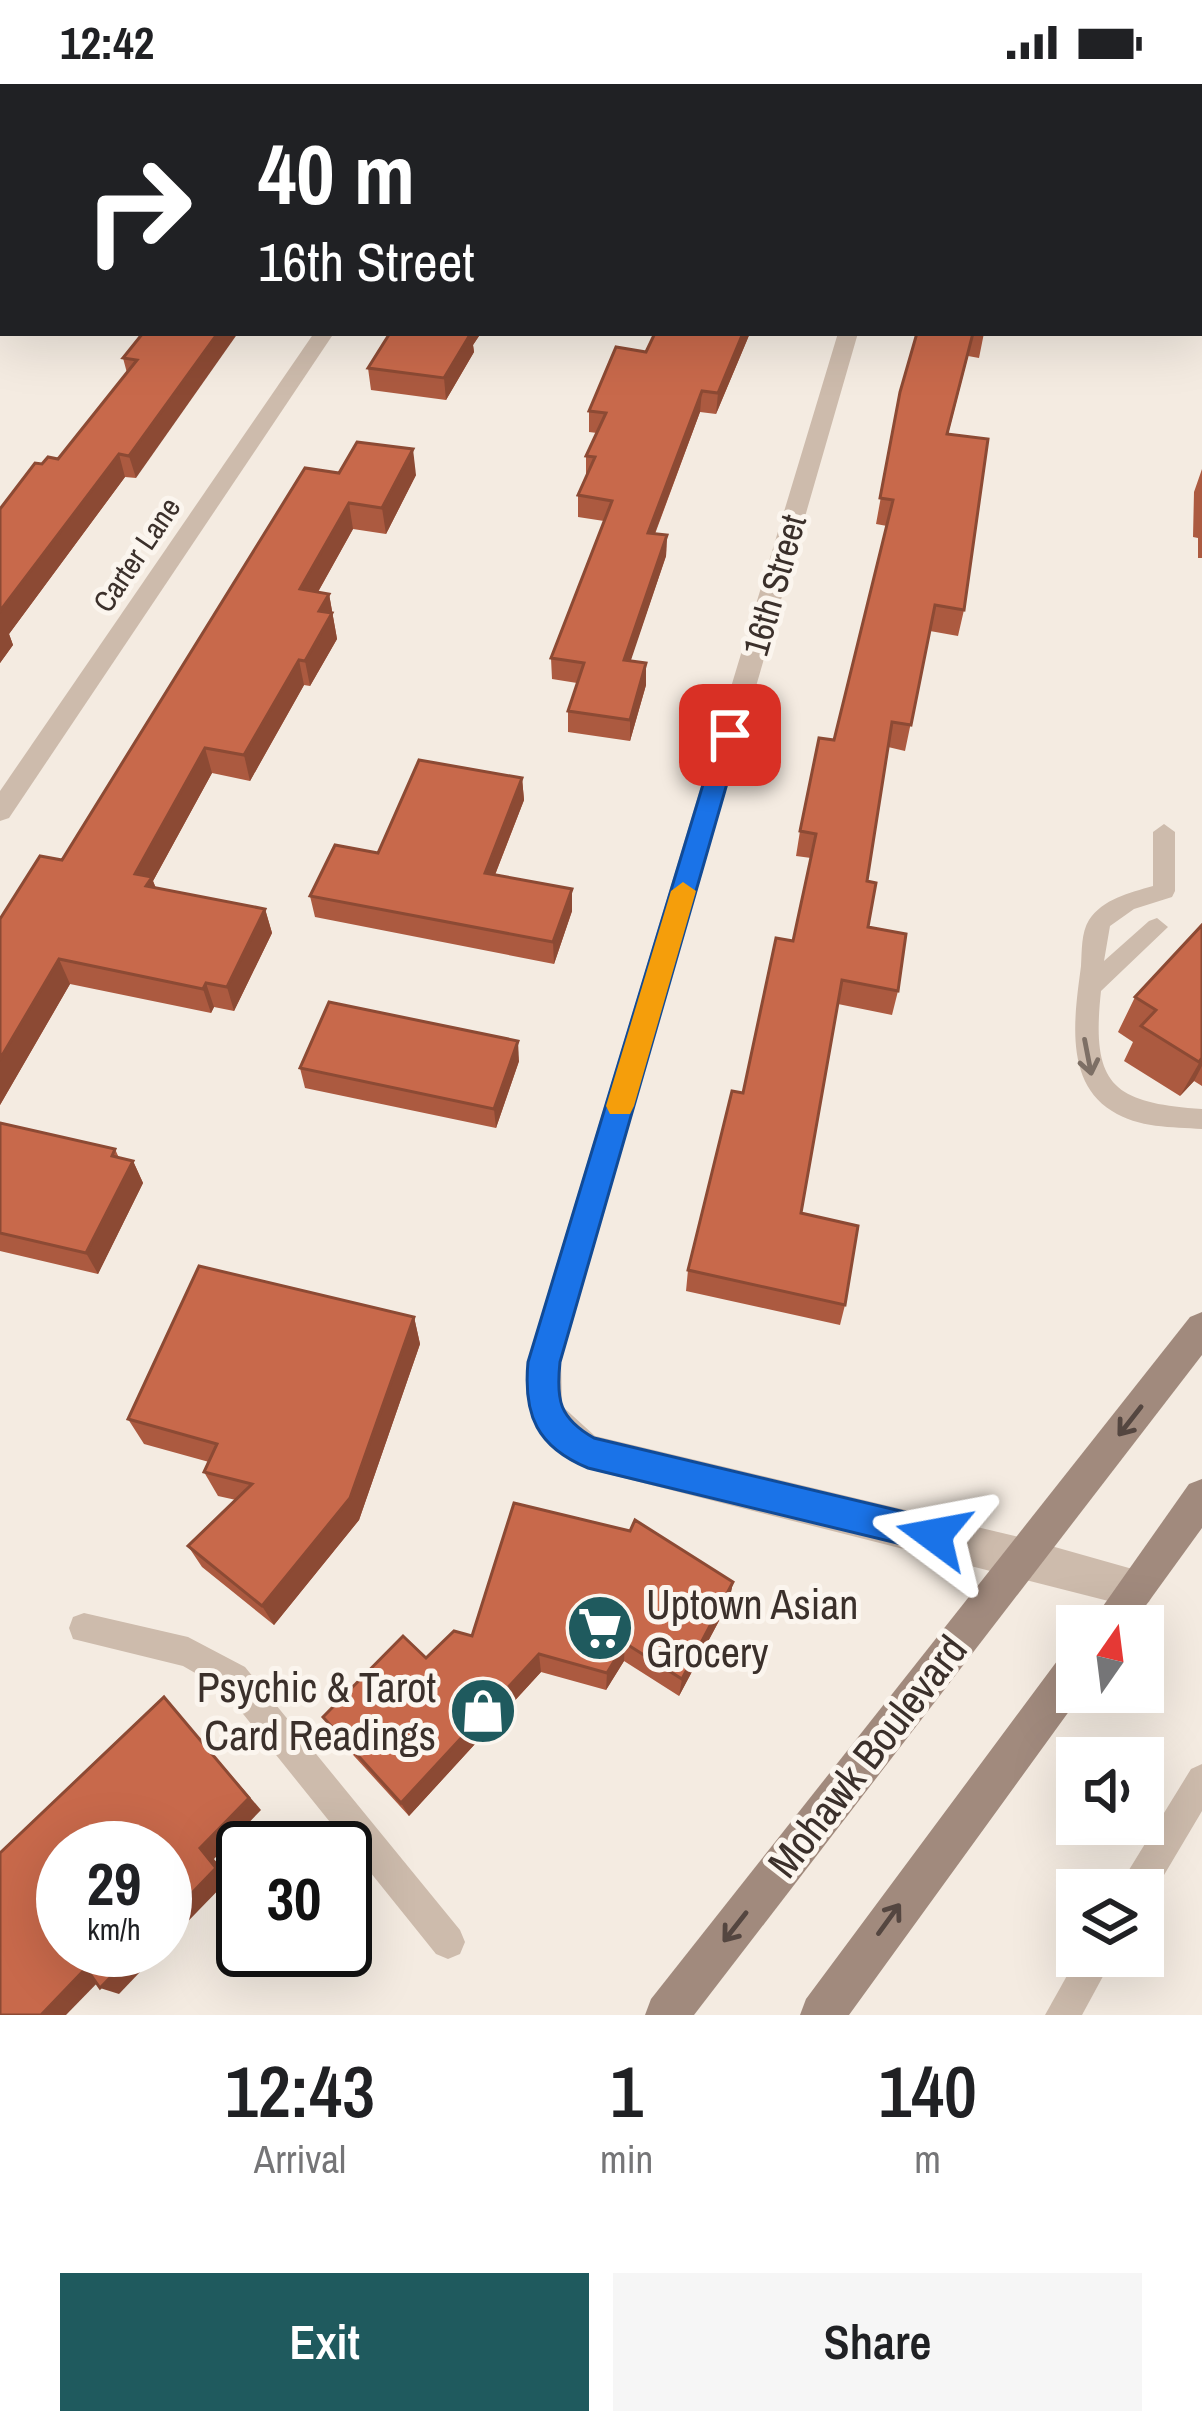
<!DOCTYPE html>
<style>
:root{--surface:#fff;--page:#f6f6f6;--text:#202124;--muted:#757577;--accent:#1f5a5e}
body{margin:0;font-family:"Archivo Narrow",sans-serif;background:var(--page);color:var(--text);height:100vh;display:flex;flex-direction:column;font-size:45px;white-space:nowrap}
*{box-sizing:border-box;margin:0}
p{font-size:39px;color:var(--muted)}
.icon{flex:none;width:66px;height:66px;fill:none;stroke:currentColor;stroke-width:2;stroke-linecap:round;stroke-linejoin:round}
.map{position:relative;height:1931px;overflow:hidden}
.sheet{display:flex;flex-direction:column;background:var(--surface);flex:1}
.sheet>*{flex:none}
.top-card{position:absolute;left:0px;top:0px;width:1203px;height:252px;box-shadow:0 12px 48px #0002;background:#202124;color:#fff;overflow:hidden}
.needle{width:78px;rotate:14deg}
.tools{position:absolute;left:1056px;top:1521px;display:grid;gap:24px}
.tools a{display:grid;place-items:center;width:108px;height:108px;border-radius:0px;background:var(--surface);box-shadow:0 12px 48px #0002;font-size:60px}
.speed{position:absolute;left:36px;top:1737px;display:flex;gap:24px;font-size:60px;font-weight:700;text-align:center}
.speed>*{display:grid;place-content:center;width:156px;height:156px;border-radius:50%;background:var(--surface);box-shadow:0 12px 48px #0002;line-height:1}
.speed small{font-size:30px;font-weight:400}
.speed .limit{border:6px solid #111;border-radius:18px;background:#fff;color:#111}
.pin{position:absolute;display:grid;place-items:center;width:102px;height:102px;color:#fff;margin:-51px;border-radius:24px;box-shadow:0 6px 18px #0006}
.me{position:absolute;width:132px;margin:-66px;rotate:283deg;stroke-linejoin:round;filter:drop-shadow(0 0 9px #0008)}
.turn{display:flex;align-items:center;gap:42px;height:252px;padding:0 60px;font-size:54px}
.turn .icon{width:156px;height:156px;stroke-width:2.5}
.turn b{display:block;font-size:84px;line-height:102px}
.eta{display:flex;justify-content:space-evenly;align-items:center;height:204px;text-align:center}
.eta b{font-size:72px;font-weight:600;line-height:84px}
.primary-button{display:flex;gap:24px;margin-top:auto;padding:24px 60px}
.primary-button a{flex:1;height:138px;border-radius:0px;background:var(--accent);color:#fff;font-size:48px;font-weight:600;line-height:138px;text-align:center}
.primary-button a+a{background:var(--page);color:var(--text)}
.status{display:flex;justify-content:space-between;align-items:center;height:84px;padding:0 60px;background:var(--surface);direction:ltr}
.status svg{height:33px;fill:currentColor}
.map>svg:first-child{display:block}
.lines{fill:none;stroke-linecap:round;stroke-linejoin:round}
.service{fill:#cdbbac;fill-rule:evenodd}
.minor{fill:#cdbbac;fill-rule:evenodd}
.secondary{fill:#a18a7d;fill-rule:evenodd}
.wall{fill:#ac5a40}
.shaded-wall{fill:#8c4a34}
.building{fill:#c8694b;stroke:#8c4a34;stroke-width:3}
.oneway{stroke:#7d6f65}
.oneway2{stroke:#544640}
.route{fill:#1a73e8;stroke:#114b97;stroke-width:3}
.slow{fill:#f59e0b}
.labels{text-anchor:middle;stroke-width:10;stroke-linejoin:round;paint-order:stroke}
.far-street-label{font-size:30px;fill:#3b302b;stroke:#fbf5ee}
.street-label{font-size:36px;fill:#3b302b;stroke:#fbf5ee}
.near-poi-label{font-size:42px;fill:#3b302b;stroke:#fbf5ee;text-anchor:start}
.near-street-label{font-size:42px;fill:#3b302b;stroke:#fbf5ee}
</style>
<div class="status"><b>12:42</b><svg viewBox="0 0 49 12"><path d="M0 12V9h3v3zM5 12V6h3v6zM10 12V3h3v9zM15 12V0h3v12zM26 1h20v11H26zM47 4h2v5h-2z"/></svg></div>
<div class="map">
<svg width="1202" height="1931" viewBox="0 0 1202 1931">
<rect width="100%" height="100%" fill="#f4ebe1"/>
<g class="lines">
<g class="service">
<path d="M1164,740L1175,748V807L1172,813L1134,825L1110,842L1104,877L1149,837L1157,834L1168,843L1101,907C1091,1000 1111,1019 1202,1025V1045C1172,1043 1138,1044 1112,1027C1063,997 1075,929 1081,882C1082,867 1081,849 1089,836C1103,815 1129,809 1153,802V748Z"/>
<path d="M84,1529L188,1553L245,1583L460,1846L465,1858L460,1870L448,1875L436,1870L223,1605L183,1582L73,1555L69,1544L73,1533Z"/>
<path d="M1202,1680V1727L1148,1818L1143,1820V1806H1119L1124,1794L1191,1685Z"/>
<path d="M1078,1872H1114L1082,1931H1045Z"/>
</g>
<g class="minor">
<path d="M3,37V49L0,50V38Z"/>
<path d="M314,249H334L9,734L0,737V707Z"/>
<path d="M838,249H858L561,1278L562,1322L595,1352L1023,1454L1136,1486L1149,1492L1155,1505L1149,1518L1136,1524L588,1385C538,1365 522,1329 527,1278Z"/>
</g>
<g class="secondary">
<path d="M1202,1228V1271L694,1931H645L651,1915L1190,1233Z"/>
<path d="M1202,1395V1444L1131,1542H1089L1189,1400Z"/>
<path d="M1077,1564V1608H1083L849,1931H800L806,1915L1063,1569Z"/>
</g>
</g>
<g class="wall">
<path d="M790,0H853L852,3H789Z"/>
<path d="M143,249L136,394L125,393L9,550L13,561L0,579V425L42,380L58,375L127,289L123,274Z"/>
<path d="M390,249H481L473,261L474,268L446,316L371,306L368,284Z"/>
<path d="M750,249L716,330L700,328L655,450L667,451L666,472L630,577L646,579V601L630,657L568,648V627L577,599L552,595L551,574L604,437L578,433V411L586,392V372L597,349L589,348V327L646,268Z"/>
<path d="M917,249H984L979,274L968,272L948,350L964,526L958,552L930,547L905,667L888,663L867,797L868,843L898,907L892,931L838,920L801,1129L845,1221L840,1241L686,1207L688,1186L743,1009L793,857L811,774L796,772L800,747L834,656L887,442L876,440L900,308Z"/>
<path d="M1202,385V474H1198V454L1193,453L1194,408Z"/>
<path d="M339,389L416,391L386,450L353,445L318,508L329,510L337,555L310,602L304,601L250,697L212,689L153,797L156,804L265,825L272,849L234,927L214,923L211,929L70,900L0,1021V835L62,776Z"/>
<path d="M522,694L524,716L495,791L572,827L554,880L315,833L310,812L378,769Z"/>
<path d="M1202,841V1002L1194,997L1180,1012L1124,977L1133,958L1118,948L1135,913Z"/>
<path d="M519,977L496,1044L305,1004L300,984Z"/>
<path d="M0,1039L115,1065L119,1074L133,1077L143,1099L98,1190L0,1167Z"/>
<path d="M414,1233L420,1260L359,1436L274,1541L202,1483L188,1462L236,1416L218,1412L204,1388L209,1378L144,1360L128,1335Z"/>
<path d="M733,1498L729,1518L679,1612L624,1577L606,1606L541,1588L409,1732L333,1649L323,1633L426,1574L472,1552Z"/>
</g>
<g class="shaded-wall">
<path d="M401,0H419L417,3H399Z"/>
<path d="M3,156V185L0,188V159Z"/>
<path d="M218,249H238L136,394L129,372Z"/>
<path d="M468,249H481L473,261L474,268L446,316L444,294Z"/>
<path d="M743,249H750L716,330L718,309Z"/>
<path d="M702,307L700,328L647,470L648,449Z"/>
<path d="M413,365L416,391L386,450L382,424Z"/>
<path d="M119,370L125,393L9,550L13,561L0,579V527Z"/>
<path d="M349,419L353,445L305,531L300,505Z"/>
<path d="M667,451L666,472L624,597V576Z"/>
<path d="M329,510L337,555L310,602L305,577L319,527Z"/>
<path d="M299,576L304,601L250,697L244,671Z"/>
<path d="M646,579V601L630,657V636Z"/>
<path d="M205,664L212,689L153,797L161,818L135,790Z"/>
<path d="M522,694L524,716L487,811L485,789Z"/>
<path d="M572,805V827L554,880L553,858Z"/>
<path d="M265,825L272,849L234,927L227,903Z"/>
<path d="M59,875L70,900L0,1021V975Z"/>
<path d="M206,899L214,923L211,929L203,905Z"/>
<path d="M518,957L519,977L496,1044L494,1025Z"/>
<path d="M1202,974V982L1194,997L1180,1012Z"/>
<path d="M133,1077L143,1099L98,1190L86,1169Z"/>
<path d="M414,1233L420,1260L359,1436L274,1541L262,1522Z"/>
<path d="M733,1498L729,1518L679,1612L682,1595Z"/>
<path d="M625,1559L624,1577L606,1606L607,1589Z"/>
<path d="M539,1570L541,1588L409,1732L401,1719Z"/>
<path d="M164,1613L261,1726L214,1775L230,1794L165,1861V1837L200,1764Z"/>
<path d="M137,1866H161L119,1910L100,1904Z"/>
<path d="M86,1884L105,1891L66,1931H41Z"/>
</g>
<g class="building">
<path d="M100,0H176L173,3H97Z"/>
<path d="M328,0H401L399,3H325Z"/>
<path d="M542,0H630L628,3H540Z"/>
<path d="M3,91V156L0,159V94Z"/>
<path d="M143,249H218L129,372L119,370L0,527V425L35,379L42,380L48,373L58,375L137,276L123,274Z"/>
<path d="M390,249H471L444,294L368,284Z"/>
<path d="M655,249H743L718,309L702,307L648,449L667,451L624,576L646,579L630,636L568,627L584,579L551,574L612,417L578,411L595,373L586,372L606,329L589,327L616,263L646,268Z"/>
<path d="M917,249H973L947,350L988,355L964,526L935,521L911,641L892,638L867,797L876,799L868,843L906,850L898,907L842,896L801,1129L858,1142L845,1221L688,1186L732,1007L743,1009L776,854L793,857L816,750L800,747L819,654L834,656L893,416L880,414L900,308Z"/>
<path d="M357,358L413,365L382,424L349,419L300,505L329,510L319,527L332,529L305,577L299,576L244,671L205,664L135,790L152,793L146,802L265,825L227,903L206,899L203,905L59,875L0,975V835L40,772L62,776L305,384L339,389Z"/>
<path d="M419,676L522,694L485,789L572,805L553,858L310,812L335,761L378,769Z"/>
<path d="M1202,841V974L1199,978L1141,942L1156,926L1135,913Z"/>
<path d="M329,918L518,957L494,1025L300,984Z"/>
<path d="M0,1039L115,1065L112,1072L133,1077L86,1169L0,1149Z"/>
<path d="M199,1182L414,1233L350,1414L262,1522L188,1462L252,1400L204,1388L217,1360L128,1335Z"/>
<path d="M514,1419L630,1447L635,1436L733,1498L682,1595L625,1559L607,1589L539,1570L401,1719L323,1633L403,1552L426,1574L454,1547L472,1552Z"/>
<path d="M164,1613L249,1714L200,1764L216,1784L165,1837V1764H63V1866H137L100,1904L86,1884L41,1931H0V1769Z"/>
</g>
<defs><path id="oneway-shaft" d="M-6 0H5M1.5-3L5.5 0L1.5 3" fill="none" stroke-width="1.6" stroke-linecap="round" stroke-linejoin="round" transform="scale(3)"/></defs>
<use class="oneway" href="#oneway-shaft" transform="translate(1088 973) rotate(79)"/>
<g class="oneway2">
<use href="#oneway-shaft" transform="translate(1130 1337) rotate(128)"/>
<use href="#oneway-shaft" transform="translate(889 1835) rotate(-54)"/>
<use href="#oneway-shaft" transform="translate(735 1843) rotate(128)"/>
</g>
<path class="route" d="M730,643L741,651L560,1278C556,1316 559,1334 594,1354L934,1435L946,1440L950,1451L946,1463L934,1468L588,1384C537,1363 523,1331 528,1278L718,651Z"/>
<path class="slow" d="M683,798L696,807L634,1022L630,1030H610L606,1022L671,807Z"/>
<defs>
<g id="supermarket-disc" transform="scale(3.45)"><circle r="9.5" fill="#1f5a5e" stroke="#fbf5ee"/><path d="M-6-5.5h2.5l.6 2H6L4.5 2H-2.5L-4.4-4H-6ZM-1.5 3.2a1.3 1.3 0 1 0 .1 0ZM3 3.2a1.3 1.3 0 1 0 .1 0Z" fill="#fff"/></g>
<g id="shop-disc" transform="scale(3.45)"><circle r="9.5" fill="#1f5a5e" stroke="#fbf5ee"/><path d="M-5-2.5h2.3a2.7 3.5 0 0 1 5.4 0H5L5.5 6h-11ZM-1.5-2.5h3a1.5 2.3 0 0 0-3 0Z" fill="#fff"/></g>
</defs>
<g fill-rule="evenodd">
<use href="#supermarket-disc" x="600" y="1544"/>
<use href="#shop-disc" x="483" y="1627"/>
</g>
<g class="labels">
<g class="far-street-label">
<text transform="translate(137 471) rotate(-56)" y="10">Carter Lane</text>
</g>
<g class="street-label">
<text transform="translate(774 501) rotate(-74)" y="13">16th Street</text>
</g>
<g class="near-poi-label">
<text x="646" y="1535">Uptown Asian<tspan x="646" dy="48">Grocery</tspan></text>
<text x="436" y="1618" text-anchor="end">Psychic &amp; Tarot<tspan x="436" dy="48">Card Readings</tspan></text>
</g>
<g class="near-street-label">
<text transform="translate(867 1672) rotate(-52)" y="15">Mohawk Boulevard</text>
</g>
</g>
</svg>
<div class="tools">
<a><svg class="needle" viewBox="-14 -14 28 28"><path d="M0-13l5 13h-10z" fill="#e53935"/><path d="M0 13l5-13h-10z" fill="#757577"/></svg></a>
<a><svg class="icon" aria-label="sound" viewBox="0 0 24 24"><path d="M4 9h4l5-4v14l-5-4H4zM17 9q2 3 0 6"/></svg></a>
<a><svg class="icon" aria-label="layers" viewBox="0 0 24 24"><path d="M12 4l9 5-9 5-9-5zM3 14l9 5 9-5"/></svg></a>
</div>
<div class="speed"><div>29<small>km/h</small></div><div class="limit">30</div></div>
<div class="pin" style="left:730px;top:651px;background:#d93025"><svg class="icon" aria-label="arrive" viewBox="0 0 24 24"><path d="M6 21V4h12l-3 4 3 4H6"/></svg></div>
<svg class="me" style="left:934px;top:1451px" viewBox="-20 -20 40 40"><path d="M0-17L14 15 0 8-14 15z" fill="#1a73e8" stroke="#fff" stroke-width="4"/></svg>
<div class="top-card">
<div class="turn"><svg class="icon" aria-label="right" viewBox="0 0 24 24"><path d="M7 20v-9h11M14 6l5 5-5 5"/></svg><div><b>40 m</b>16th Street</div></div>
</div>
</div>
<section class="sheet">
<div class="eta">
<div><b>12:43</b><p>Arrival</p></div>
<div><b>1</b><p>min</p></div>
<div><b>140</b><p>m</p></div>
</div>
<div class="primary-button"><a>Exit</a><a>Share</a></div>
</section>
